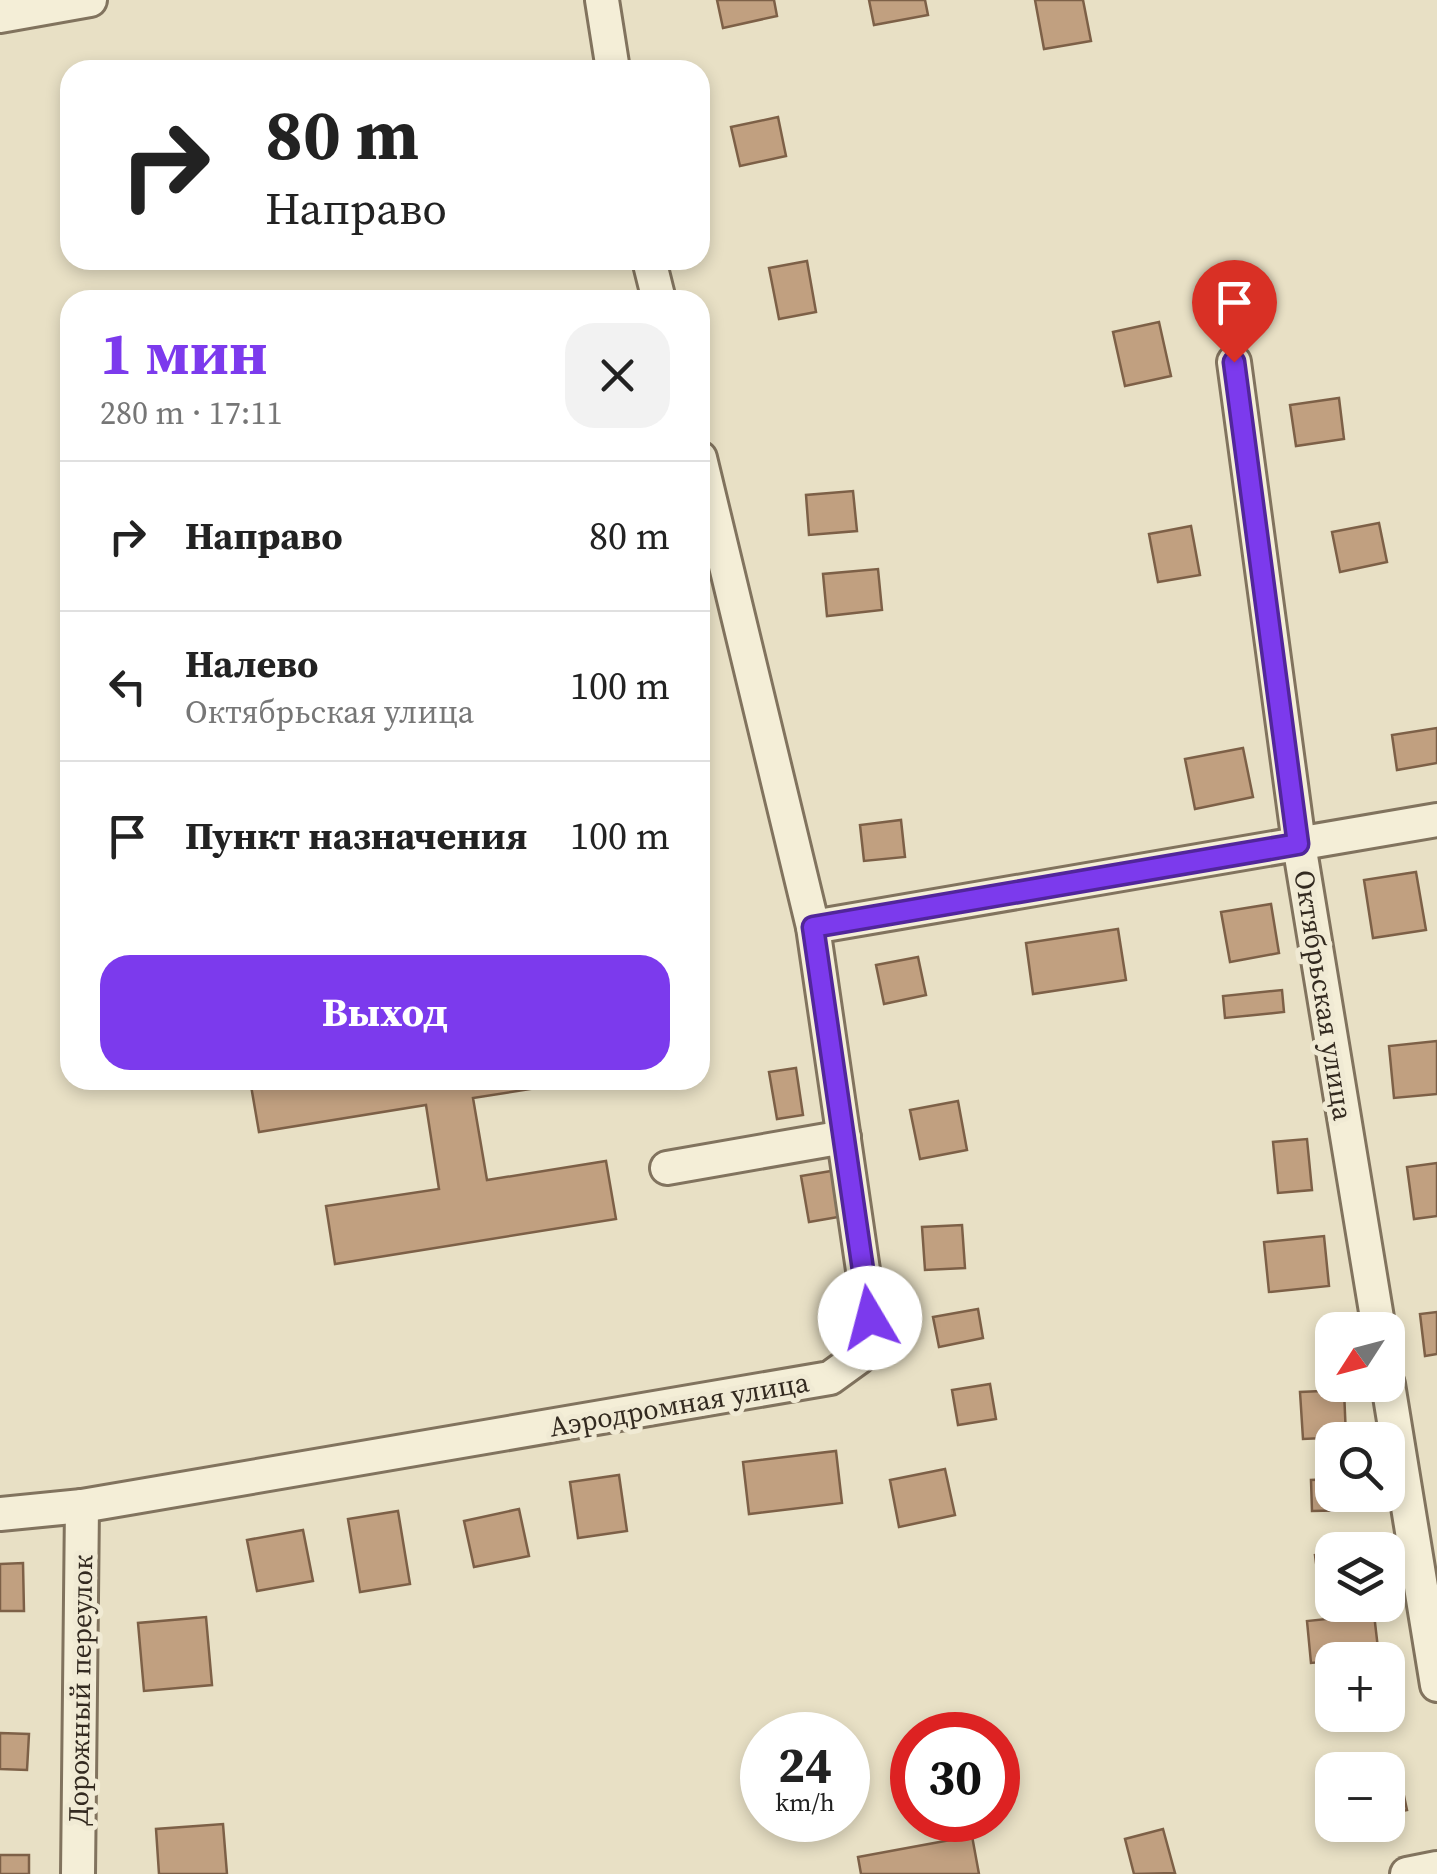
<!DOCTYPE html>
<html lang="ru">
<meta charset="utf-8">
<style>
:root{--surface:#fff;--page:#f2f2f2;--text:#222;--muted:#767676;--line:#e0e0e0;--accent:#7c3aed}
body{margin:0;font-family:"Source Serif 4",serif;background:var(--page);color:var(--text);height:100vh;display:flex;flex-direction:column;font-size:38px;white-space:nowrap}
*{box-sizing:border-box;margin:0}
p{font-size:32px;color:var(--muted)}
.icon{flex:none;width:55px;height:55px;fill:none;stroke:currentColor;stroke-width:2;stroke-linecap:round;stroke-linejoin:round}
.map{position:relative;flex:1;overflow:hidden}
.sheet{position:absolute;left:60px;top:290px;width:650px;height:800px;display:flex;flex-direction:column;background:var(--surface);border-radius:30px;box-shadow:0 5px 15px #0003}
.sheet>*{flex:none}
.guide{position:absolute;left:60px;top:60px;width:650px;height:210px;border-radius:30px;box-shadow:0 5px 15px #0003;background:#fff;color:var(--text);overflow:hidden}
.needle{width:65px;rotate:234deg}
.controls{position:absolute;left:1315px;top:1312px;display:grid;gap:20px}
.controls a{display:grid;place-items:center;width:90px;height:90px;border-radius:20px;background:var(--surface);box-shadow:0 5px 15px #0003;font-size:50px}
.speed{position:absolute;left:740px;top:1712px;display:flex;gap:20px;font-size:50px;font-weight:700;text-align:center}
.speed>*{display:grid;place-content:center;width:130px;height:130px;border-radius:50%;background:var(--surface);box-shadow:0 5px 15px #0003;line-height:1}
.speed small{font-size:25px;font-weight:400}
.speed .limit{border:15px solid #d22;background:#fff;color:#111}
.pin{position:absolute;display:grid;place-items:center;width:85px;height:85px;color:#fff;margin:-102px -42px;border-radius:50% 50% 50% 0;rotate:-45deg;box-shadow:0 0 10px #0007}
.pin .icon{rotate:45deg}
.me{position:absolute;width:110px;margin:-55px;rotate:352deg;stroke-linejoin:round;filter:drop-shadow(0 0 8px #0008)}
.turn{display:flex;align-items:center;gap:35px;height:210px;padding:0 40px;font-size:45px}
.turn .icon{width:130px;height:130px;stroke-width:2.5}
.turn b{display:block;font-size:70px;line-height:85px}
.round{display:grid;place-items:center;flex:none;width:105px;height:105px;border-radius:30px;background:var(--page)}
.head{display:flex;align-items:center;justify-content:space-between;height:170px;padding:0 40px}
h1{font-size:60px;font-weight:700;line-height:75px;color:var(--accent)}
.action{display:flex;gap:20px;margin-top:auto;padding:20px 40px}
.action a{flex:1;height:115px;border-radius:30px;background:var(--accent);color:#fff;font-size:40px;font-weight:700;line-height:115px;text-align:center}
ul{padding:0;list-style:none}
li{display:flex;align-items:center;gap:30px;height:150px;padding:0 40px;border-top:2px solid var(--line)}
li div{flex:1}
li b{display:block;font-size:38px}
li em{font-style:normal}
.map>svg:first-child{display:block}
.building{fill:#c1a080;stroke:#7d6047;stroke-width:2.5}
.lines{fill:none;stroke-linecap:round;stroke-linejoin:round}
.minor-casing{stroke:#81735e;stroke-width:38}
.minor{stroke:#f4eed7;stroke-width:32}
.route-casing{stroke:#51269a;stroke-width:25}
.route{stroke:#7c3aed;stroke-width:18}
.labels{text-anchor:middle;stroke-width:10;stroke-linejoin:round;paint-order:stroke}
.street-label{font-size:28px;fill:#332a20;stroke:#f0ead4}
</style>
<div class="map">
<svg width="1437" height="1874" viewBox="0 0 1437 1874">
<rect width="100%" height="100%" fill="#e8e0c5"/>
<g class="building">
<path d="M717,0H774L777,16L723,28Z"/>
<path d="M869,0H925L928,15L874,25Z"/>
<path d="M1035,0H1083L1091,41L1044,49Z"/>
<path d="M778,117L786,156L740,166L731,127Z"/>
<path d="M807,261L816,312L779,319L769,268Z"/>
<path d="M1159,322L1171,376L1125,386L1113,332Z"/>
<path d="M1339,398L1344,439L1296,446L1290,405Z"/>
<path d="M853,491L857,531L809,535L806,495Z"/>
<path d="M1379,523L1387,562L1340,572L1332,532Z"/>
<path d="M1191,526L1200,575L1158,582L1149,534Z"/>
<path d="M878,569L882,610L827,616L823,574Z"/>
<path d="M1437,728V763L1397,770L1392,735Z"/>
<path d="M1243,748L1253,797L1195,809L1185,759Z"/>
<path d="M901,820L905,857L864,861L860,825Z"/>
<path d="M1416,872L1426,930L1373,938L1364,880Z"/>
<path d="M1271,904L1279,953L1230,962L1221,912Z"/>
<path d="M1118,929L1126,980L1033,994L1026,943Z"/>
<path d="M918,957L926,995L884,1004L876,965Z"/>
<path d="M1282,990L1284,1012L1225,1018L1223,996Z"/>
<path d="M1437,1041V1094L1394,1098L1389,1046Z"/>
<path d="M796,1068L803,1115L777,1119L769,1072Z"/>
<path d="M250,1080H587L473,1098L487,1180L606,1161L616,1219L335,1264L326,1206L439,1189L426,1105L259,1132Z"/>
<path d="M958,1101L967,1150L920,1159L910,1110Z"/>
<path d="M1307,1139L1312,1190L1278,1193L1273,1142Z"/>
<path d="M1437,1163V1216L1414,1219L1407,1167Z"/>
<path d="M837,1170L844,1216L809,1222L801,1176Z"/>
<path d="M962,1225L965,1268L925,1270L922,1227Z"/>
<path d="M1324,1236L1329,1286L1269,1292L1264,1242Z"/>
<path d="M978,1309L983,1338L939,1347L933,1317Z"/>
<path d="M1437,1312V1354L1425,1356L1420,1314Z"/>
<path d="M990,1384L996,1419L958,1425L952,1390Z"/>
<path d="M1344,1390L1346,1437L1303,1439L1300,1392Z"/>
<path d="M836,1451L842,1503L749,1514L743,1462Z"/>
<path d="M945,1469L955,1515L899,1527L890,1480Z"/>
<path d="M619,1475L627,1531L578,1538L570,1482Z"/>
<path d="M1332,1479V1495H1358V1510L1312,1511L1311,1480Z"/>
<path d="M519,1509L529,1556L474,1567L464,1521Z"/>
<path d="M398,1511L410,1584L360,1592L348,1519Z"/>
<path d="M303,1530L313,1581L257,1591L247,1540Z"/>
<path d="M1332,1553V1583L1319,1585L1315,1555Z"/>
<path d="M23,1563L24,1611H0V1564Z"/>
<path d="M1374,1614L1379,1657L1311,1663L1307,1621Z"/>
<path d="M206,1617L212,1685L144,1691L138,1623Z"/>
<path d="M0,1733L29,1734L27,1770L0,1769Z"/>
<path d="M1397,1763L1407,1810L1388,1814V1770H1365Z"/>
<path d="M223,1824L227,1874H159L156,1829Z"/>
<path d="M1163,1829L1175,1873L1134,1874L1125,1839Z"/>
<path d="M972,1836L979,1874H861L858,1857Z"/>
<rect x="0" y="1855" width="29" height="19"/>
</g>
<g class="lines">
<g class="minor-casing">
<g id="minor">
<path d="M602,0L613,70"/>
<path d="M0,16L90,0"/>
<path d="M649,260L659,300"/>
<path d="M1234,362L1299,844L1379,1330"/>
<path d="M813,927L1437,820"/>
<path d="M667,1168L844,1137"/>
<path d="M1388,1384L1437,1685"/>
<path d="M0,1514L82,1506L830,1378L859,1357L870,1318L813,927L700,458"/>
<path d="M78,1874L82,1506"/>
<path d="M1407,1874L1437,1868"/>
</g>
</g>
<use href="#minor" class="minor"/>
</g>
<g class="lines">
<g class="route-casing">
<path id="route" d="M870,1318L813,927L1298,844L1234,362"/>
</g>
<use href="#route" class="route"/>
</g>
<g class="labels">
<g class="street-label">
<text transform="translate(1324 995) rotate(81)" y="10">Октябрьская улица</text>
<text transform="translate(679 1404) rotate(-10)" y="10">Аэродромная улица</text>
<text transform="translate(80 1690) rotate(-89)" y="10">Дорожный переулок</text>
</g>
</g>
</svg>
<div class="controls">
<a><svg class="needle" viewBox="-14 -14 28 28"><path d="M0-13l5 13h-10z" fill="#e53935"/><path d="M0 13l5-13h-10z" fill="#767676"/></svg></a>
<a><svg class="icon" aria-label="search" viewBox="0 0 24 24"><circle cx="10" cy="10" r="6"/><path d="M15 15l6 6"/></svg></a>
<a><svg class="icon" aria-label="layers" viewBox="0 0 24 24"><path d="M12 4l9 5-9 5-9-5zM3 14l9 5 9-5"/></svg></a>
<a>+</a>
<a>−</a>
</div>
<div class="speed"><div>24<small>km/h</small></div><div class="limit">30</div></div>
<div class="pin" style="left:1234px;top:362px;background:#d93025"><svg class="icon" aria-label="arrive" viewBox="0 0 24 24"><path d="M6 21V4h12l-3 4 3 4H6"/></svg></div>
<svg class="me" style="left:870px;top:1318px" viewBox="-20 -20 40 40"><circle r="19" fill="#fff"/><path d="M0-13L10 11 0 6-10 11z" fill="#7c3aed"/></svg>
<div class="guide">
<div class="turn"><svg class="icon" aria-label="right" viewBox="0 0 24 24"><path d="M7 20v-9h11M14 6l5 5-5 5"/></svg><div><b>80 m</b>Направо</div></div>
</div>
<section class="sheet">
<div class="head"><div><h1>1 мин</h1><p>280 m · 17:11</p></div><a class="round"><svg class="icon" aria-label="close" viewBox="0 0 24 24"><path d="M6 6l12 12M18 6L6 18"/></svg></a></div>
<ul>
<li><svg class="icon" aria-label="right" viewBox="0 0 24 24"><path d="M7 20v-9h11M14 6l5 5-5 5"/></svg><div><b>Направо</b></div><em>80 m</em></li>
<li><svg class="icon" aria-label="left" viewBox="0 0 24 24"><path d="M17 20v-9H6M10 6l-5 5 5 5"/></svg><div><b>Налево</b><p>Октябрьская улица</p></div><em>100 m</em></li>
<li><svg class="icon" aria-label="arrive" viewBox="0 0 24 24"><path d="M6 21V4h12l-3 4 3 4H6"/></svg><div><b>Пункт назначения</b></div><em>100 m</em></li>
</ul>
<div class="action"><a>Выход</a></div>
</section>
</div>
